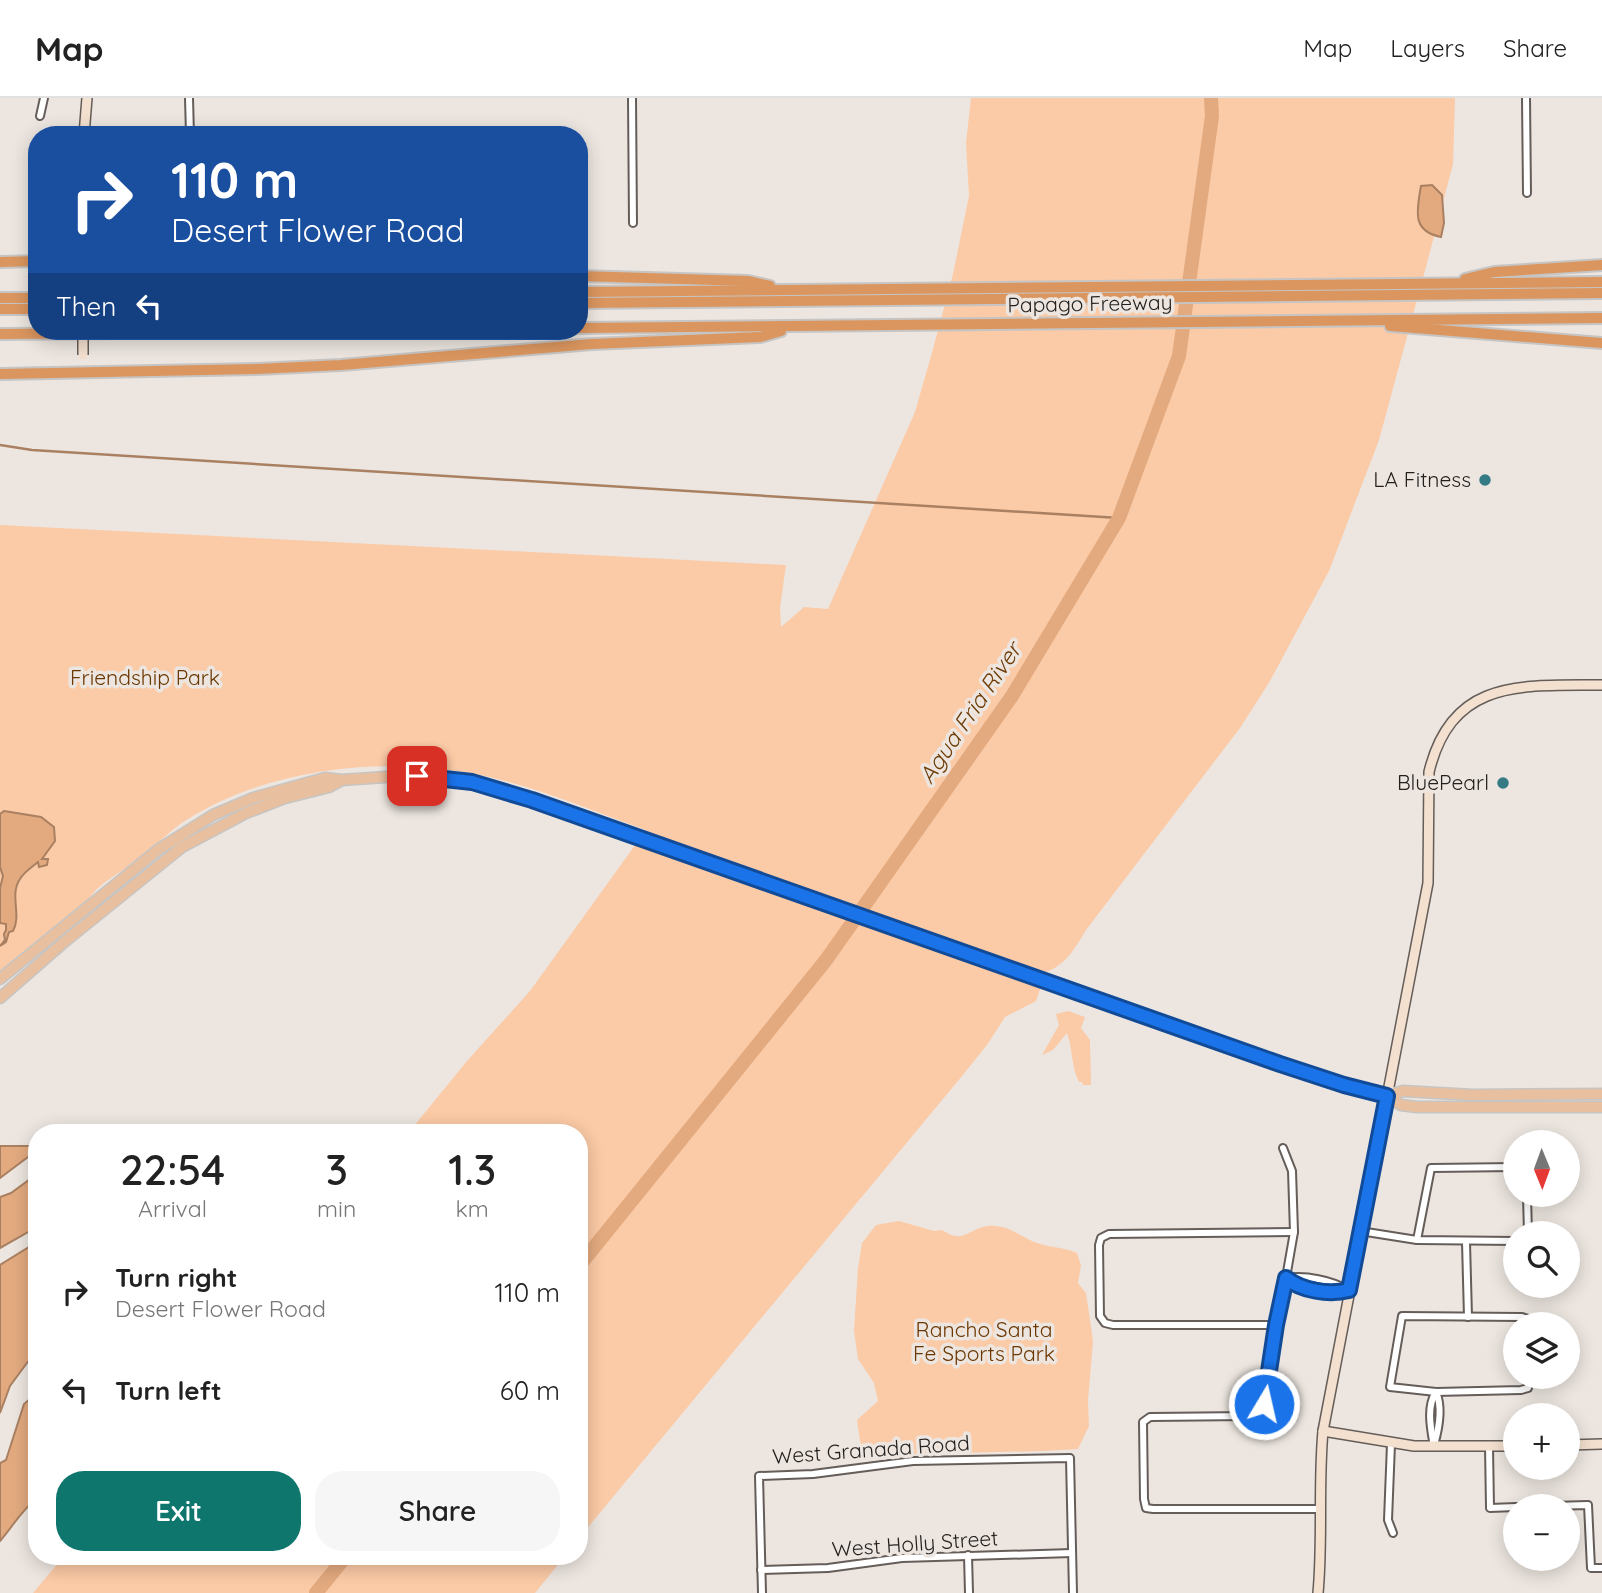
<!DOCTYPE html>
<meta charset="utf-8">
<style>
:root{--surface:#fff;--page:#f6f6f6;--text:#222;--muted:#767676;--line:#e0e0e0;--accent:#0f766e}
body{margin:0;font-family:Quicksand,sans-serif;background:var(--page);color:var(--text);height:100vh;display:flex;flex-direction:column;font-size:26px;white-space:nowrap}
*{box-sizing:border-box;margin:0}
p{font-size:23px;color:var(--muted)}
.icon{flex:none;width:38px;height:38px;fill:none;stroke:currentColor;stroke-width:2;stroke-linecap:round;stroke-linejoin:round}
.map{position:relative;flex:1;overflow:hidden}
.details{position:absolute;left:28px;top:1026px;width:560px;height:441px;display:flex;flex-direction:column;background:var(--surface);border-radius:28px;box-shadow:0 4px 18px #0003}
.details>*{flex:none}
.hud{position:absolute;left:28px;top:28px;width:560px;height:214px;border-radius:28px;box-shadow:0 4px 18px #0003;background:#1a4fa0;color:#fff;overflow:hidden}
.needle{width:46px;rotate:179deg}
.controls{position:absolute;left:1503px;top:1032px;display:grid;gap:14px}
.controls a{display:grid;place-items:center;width:77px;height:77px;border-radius:50%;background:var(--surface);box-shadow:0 4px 18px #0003;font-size:35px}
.pin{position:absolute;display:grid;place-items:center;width:60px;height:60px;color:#fff;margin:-30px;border-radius:14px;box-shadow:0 4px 10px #0006}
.me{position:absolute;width:77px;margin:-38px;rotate:9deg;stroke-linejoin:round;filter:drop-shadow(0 0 5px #0008)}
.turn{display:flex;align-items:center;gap:24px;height:147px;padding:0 28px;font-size:32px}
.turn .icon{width:91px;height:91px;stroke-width:2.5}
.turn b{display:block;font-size:49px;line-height:60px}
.then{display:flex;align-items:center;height:66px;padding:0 28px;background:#0003;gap:14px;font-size:26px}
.eta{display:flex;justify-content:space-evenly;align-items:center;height:119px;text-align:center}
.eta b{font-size:42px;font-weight:600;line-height:49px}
.primary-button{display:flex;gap:14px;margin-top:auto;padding:14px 28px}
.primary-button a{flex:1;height:80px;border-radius:28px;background:var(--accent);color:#fff;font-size:28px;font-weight:600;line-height:80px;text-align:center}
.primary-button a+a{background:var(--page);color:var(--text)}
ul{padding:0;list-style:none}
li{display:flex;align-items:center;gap:21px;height:98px;padding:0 28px}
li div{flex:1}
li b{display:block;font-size:26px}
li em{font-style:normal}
header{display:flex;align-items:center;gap:42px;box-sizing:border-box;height:98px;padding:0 35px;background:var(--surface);border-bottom:2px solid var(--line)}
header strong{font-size:33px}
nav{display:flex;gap:38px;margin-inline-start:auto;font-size:24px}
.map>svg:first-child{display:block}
.green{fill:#fbcaa6}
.water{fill:#e3aa7f;stroke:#a98062;stroke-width:2}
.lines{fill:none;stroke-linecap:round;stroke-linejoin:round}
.stream{stroke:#a98062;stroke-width:2.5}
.river{stroke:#e3aa7f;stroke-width:14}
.street-casing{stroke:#645d59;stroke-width:10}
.secondary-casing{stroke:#645d59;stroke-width:12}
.primary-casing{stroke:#c6c5c4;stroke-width:13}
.highway-casing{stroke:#c6c5c4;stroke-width:14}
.street{stroke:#fff;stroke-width:6}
.secondary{stroke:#f4e0cf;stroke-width:9}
.primary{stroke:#e9c09f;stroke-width:10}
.highway{stroke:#db965f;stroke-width:10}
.secondary-bridge-casing{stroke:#645d59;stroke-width:12;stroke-linecap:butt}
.secondary-bridge{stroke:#f4e0cf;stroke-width:9}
.route-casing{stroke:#114b97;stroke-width:18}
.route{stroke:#1a73e8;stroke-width:12}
.poi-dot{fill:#347b86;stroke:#ede6e0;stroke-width:2.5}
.labels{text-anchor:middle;stroke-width:7;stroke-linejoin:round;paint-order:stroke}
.street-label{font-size:21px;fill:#221f1d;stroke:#ede6e0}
.poi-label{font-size:21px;fill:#221f1d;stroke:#ede6e0;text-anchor:end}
.park-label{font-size:21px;fill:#6b3700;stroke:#ede6e0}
.water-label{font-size:23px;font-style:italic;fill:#6d3a03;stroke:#ede6e0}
</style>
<header>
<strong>Map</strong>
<nav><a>Map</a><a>Layers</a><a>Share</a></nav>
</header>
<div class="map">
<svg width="1602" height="1495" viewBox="0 0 1602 1495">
<rect width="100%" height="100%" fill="#ede6e0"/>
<g class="green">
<path d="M971,0H1455L1453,66L1427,165L1379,342L1329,473L1270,583L1240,630L1086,832C1075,850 1067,866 1046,874L1036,903L1005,919L987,947L962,978L579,1440V1034H409L467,963L530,893L646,732C590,712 533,687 475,676C380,658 270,670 188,721C170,732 156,748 139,761C125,772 109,779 96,792C91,797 88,803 83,808C55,830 27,850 0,874V427L786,467L780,510L781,529L804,509L828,511L915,314L933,251L953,176L969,98L966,45Z"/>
<path d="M1068,913L1085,919L1081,930L1090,942L1091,987H1083L1082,984H1079C1071,968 1073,952 1067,935L1053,952L1042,957L1059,927L1056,916Z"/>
<path d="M899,1123L934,1133L942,1132C964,1147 969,1130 988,1128C1009,1126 1021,1140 1040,1146C1053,1150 1063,1149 1077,1155L1081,1167L1078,1185L1086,1195L1093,1243L1088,1302L1089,1328L1078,1351L1043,1353L915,1356L882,1360L866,1359L860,1343L857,1322L878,1303L874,1285L858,1261L854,1233L858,1170L862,1145L876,1127Z"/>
<path d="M64,1458H565L535,1495H33Z"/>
</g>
<g class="water">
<path d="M1432,87L1442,97L1444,125L1441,139C1411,133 1417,112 1421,88Z"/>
<path d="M4,713L41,719L54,729L55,743L42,761H48L47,767L39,769L38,764C32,769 24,774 20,781C9,797 22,817 13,833L9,834L6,844L0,848L5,842L4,836L6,832V826L0,825V790L3,778L0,769V716Z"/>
<path d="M0,1048H33L36,1053L0,1080Z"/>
<path d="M37,1076V1129L0,1150V1099L11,1095Z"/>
<path d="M37,1144V1201L29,1213L35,1254L10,1288L0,1315V1167Z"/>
<path d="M37,1295V1400C21,1413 13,1428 0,1443V1365L6,1362L24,1306Z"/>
</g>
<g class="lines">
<path class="stream" d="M0,347L32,352L1119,420"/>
<g class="river">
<path d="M579,1168L826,862L1012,598L1119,420L1179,258L1212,18L1211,0"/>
<path d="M316,1495L346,1458"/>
</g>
<g class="street-casing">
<g id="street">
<path d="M189,0L190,37"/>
<path d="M632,0L633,125"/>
<path d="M1526,0L1527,95"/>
<path d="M40,18L44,0"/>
<path d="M1283,1050L1292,1073L1294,1134L1264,1306L1260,1315L1249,1318L1150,1319L1143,1324L1144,1401L1146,1410L1153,1411H1320"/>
<path d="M1527,1097L1528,1136"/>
<path d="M1360,1133L1417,1142L1516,1143"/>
<path d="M1417,1142L1431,1070L1516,1069"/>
<path d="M1466,1144L1468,1219"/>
<path d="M1286,1180C1302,1193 1329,1197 1349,1192"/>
<path d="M1286,1180C1306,1177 1331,1182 1348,1192"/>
<path d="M1276,1227H1113L1105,1225L1100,1218L1099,1147L1101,1140L1109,1136L1294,1134"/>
<path d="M1529,1227L1528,1221L1522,1219L1402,1218L1390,1289L1436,1294L1521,1292L1528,1290L1530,1279"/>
<path d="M1391,1346L1388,1422L1393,1435"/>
<path d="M1434,1347C1439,1330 1443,1310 1436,1294"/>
<path d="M1489,1348L1490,1410L1516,1409"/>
<path d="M1434,1349C1431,1331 1426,1309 1436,1294"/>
<path d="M1519,1409L1588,1407L1591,1470H1602"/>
<path d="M968,1457L969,1495"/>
<path d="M761,1472L828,1470L902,1460L1072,1455"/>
<path d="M762,1495L759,1378L813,1376L913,1363L1070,1360L1073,1495"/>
</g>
</g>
<g class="secondary-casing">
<g id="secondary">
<path d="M84,37L87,0"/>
<path d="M1323,1333L1414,1348H1516"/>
<path d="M1568,1347L1602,1346"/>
<path d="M1318,1495C1323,1441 1318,1387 1323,1333L1428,785L1429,674C1452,579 1523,588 1602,587"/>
</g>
</g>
<g class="primary-casing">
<g id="primary">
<path d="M0,881L159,751L213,717L253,700L325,680L342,682L400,678L472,684L532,702L1281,966L1344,987L1387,998L1401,1007L1417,1009H1602"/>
<path d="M0,900L63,845L182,749L246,715L285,700L329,689L340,683"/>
<path d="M1387,998L1403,993L1473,997L1602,996"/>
</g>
</g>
<g class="highway-casing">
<g id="highway">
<path d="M0,164L37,163"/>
<path d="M579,178L748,183L770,188"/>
<path d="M1465,181L1494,174L1602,167"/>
<path d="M579,194L1602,184"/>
<path d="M0,200H37"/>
<path d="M579,205L1602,195"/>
<path d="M0,211H37"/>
<path d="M1390,228L1602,245"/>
<path d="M579,230L1602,220"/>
<path d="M0,236L351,233"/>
<path d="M0,276L257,271L341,267L592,246L760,239L781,233"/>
</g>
</g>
<use href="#street" class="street"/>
<use href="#secondary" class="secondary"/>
<use href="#primary" class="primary"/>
<use href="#highway" class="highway"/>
<g class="secondary-bridge-casing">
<path id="secondary-bridge" d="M83,233V257"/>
</g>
<use href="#secondary-bridge" class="secondary-bridge"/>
</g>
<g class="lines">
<g class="route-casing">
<path id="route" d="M417,678L472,684L532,702L1280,966L1344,987L1387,998L1349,1192C1329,1197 1302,1193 1286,1180L1276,1227L1264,1306"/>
</g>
<use href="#route" class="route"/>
</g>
<g class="poi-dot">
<circle cx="1485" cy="382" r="7"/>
<circle cx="1503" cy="685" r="7"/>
</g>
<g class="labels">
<g class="street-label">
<text transform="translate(1090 206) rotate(-1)" y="7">Papago Freeway</text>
<text transform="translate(871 1352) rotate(-4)" y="7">West Granada Road</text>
<text transform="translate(915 1446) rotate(-4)" y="7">West Holly Street</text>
</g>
<g class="poi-label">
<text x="1471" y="389">LA Fitness</text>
<text x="1489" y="692">BluePearl</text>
</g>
<g class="park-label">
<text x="145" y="587">Friendship Park</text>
<text x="984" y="1239">Rancho Santa<tspan x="984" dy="24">Fe Sports Park</tspan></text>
</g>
<g class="water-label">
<text transform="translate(970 615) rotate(-56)" y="8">Agua Fria River</text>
</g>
</g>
</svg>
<div class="controls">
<a><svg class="needle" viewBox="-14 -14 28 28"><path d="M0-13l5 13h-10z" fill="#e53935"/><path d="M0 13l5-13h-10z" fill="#767676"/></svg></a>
<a><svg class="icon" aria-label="search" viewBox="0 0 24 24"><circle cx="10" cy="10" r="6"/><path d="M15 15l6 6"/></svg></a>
<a><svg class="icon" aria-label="layers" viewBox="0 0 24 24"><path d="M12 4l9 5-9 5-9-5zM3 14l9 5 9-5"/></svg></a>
<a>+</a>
<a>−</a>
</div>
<div class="pin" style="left:417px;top:678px;background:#d93025"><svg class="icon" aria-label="arrive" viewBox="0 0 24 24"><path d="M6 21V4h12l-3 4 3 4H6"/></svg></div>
<svg class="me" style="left:1264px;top:1306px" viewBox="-20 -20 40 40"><circle r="17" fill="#1a73e8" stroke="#fff" stroke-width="3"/><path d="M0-11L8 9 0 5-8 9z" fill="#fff"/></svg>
<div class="hud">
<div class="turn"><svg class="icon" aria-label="right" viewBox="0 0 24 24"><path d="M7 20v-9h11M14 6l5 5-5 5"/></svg><div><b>110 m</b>Desert Flower Road</div></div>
<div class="then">Then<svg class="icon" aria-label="left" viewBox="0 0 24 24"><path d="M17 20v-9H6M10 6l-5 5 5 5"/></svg></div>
</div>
<section class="details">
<div class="eta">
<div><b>22:54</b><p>Arrival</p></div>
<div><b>3</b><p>min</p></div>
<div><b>1.3</b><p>km</p></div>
</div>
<ul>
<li><svg class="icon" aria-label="right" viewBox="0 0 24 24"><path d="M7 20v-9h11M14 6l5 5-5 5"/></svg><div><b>Turn right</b><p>Desert Flower Road</p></div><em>110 m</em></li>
<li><svg class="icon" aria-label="left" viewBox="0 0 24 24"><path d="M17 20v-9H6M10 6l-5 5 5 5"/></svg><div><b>Turn left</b></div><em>60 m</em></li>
</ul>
<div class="primary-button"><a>Exit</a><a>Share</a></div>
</section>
</div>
